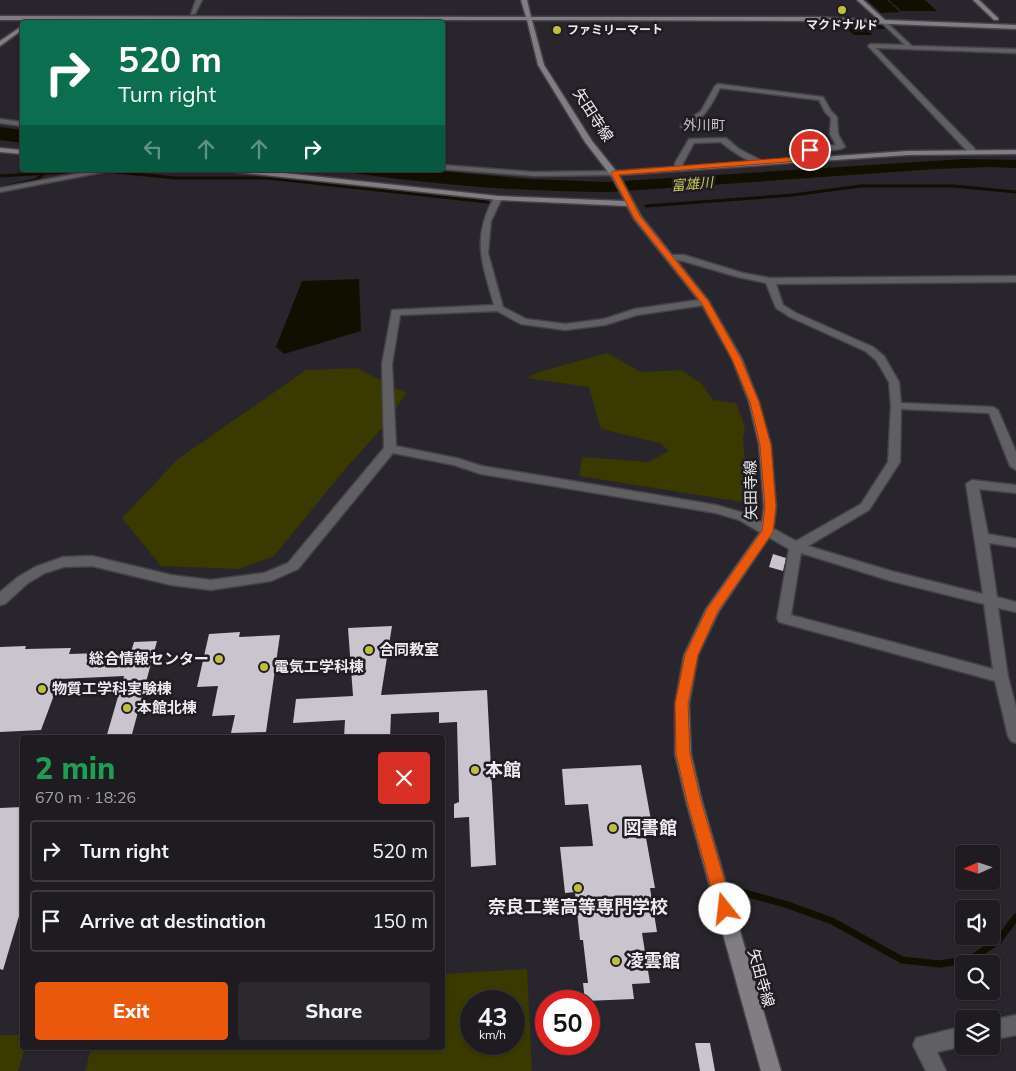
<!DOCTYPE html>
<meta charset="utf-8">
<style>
:root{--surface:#1f1c21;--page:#2c292e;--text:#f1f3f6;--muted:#a1a1a5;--line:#3c3a3f;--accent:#ea580c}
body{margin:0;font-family:Mulish,"Noto Sans JP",sans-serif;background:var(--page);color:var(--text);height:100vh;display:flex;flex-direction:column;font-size:19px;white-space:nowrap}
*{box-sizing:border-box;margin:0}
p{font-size:16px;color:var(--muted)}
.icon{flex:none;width:28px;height:28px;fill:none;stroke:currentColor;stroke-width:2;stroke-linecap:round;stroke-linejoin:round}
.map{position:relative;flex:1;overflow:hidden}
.panel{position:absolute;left:20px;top:735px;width:425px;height:315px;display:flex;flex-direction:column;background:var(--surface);border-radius:5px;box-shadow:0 1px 4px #0004,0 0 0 1px var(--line)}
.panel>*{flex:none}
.guide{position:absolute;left:20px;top:20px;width:425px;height:152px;border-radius:5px;box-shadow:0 1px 4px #0004,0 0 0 1px var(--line);background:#0b6e4f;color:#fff;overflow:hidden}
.needle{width:32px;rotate:267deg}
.fabs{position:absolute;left:955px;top:845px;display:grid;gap:10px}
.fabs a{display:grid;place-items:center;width:45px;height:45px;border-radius:5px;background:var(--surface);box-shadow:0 1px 4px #0004,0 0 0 1px var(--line);font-size:25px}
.speed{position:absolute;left:460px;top:990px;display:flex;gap:10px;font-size:25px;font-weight:700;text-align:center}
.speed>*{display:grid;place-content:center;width:65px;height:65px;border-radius:50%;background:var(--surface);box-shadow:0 1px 4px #0004,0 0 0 1px var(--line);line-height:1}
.speed small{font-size:12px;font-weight:400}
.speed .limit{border:8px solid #d22;background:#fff;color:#111}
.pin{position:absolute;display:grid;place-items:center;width:42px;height:42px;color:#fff;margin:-21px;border:2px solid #fff;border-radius:50%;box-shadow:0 1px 5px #0007}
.me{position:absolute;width:55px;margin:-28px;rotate:344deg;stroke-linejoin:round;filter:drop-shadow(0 0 4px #0008)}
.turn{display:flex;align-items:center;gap:18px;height:105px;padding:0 15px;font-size:22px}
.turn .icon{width:65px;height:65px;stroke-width:2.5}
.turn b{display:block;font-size:35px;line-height:42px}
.lanes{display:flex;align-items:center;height:48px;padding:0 15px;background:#0003;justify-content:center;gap:25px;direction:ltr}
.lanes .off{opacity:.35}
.round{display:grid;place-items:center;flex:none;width:52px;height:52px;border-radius:5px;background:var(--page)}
.head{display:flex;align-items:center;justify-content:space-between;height:85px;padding:0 15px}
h1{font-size:30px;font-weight:800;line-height:38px;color:#1e9e55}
.cta{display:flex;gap:10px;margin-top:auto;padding:10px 15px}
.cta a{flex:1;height:58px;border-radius:5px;background:var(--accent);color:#fff;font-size:20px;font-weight:800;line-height:58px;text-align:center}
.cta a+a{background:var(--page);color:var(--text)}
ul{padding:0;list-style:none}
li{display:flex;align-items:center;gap:15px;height:62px;margin:0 10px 8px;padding:0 5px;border:2px solid var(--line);border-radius:5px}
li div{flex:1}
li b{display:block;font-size:19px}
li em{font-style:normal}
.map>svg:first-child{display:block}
.green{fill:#393900;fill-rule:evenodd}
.water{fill:#100f00}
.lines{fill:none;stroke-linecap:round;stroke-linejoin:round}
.stream-far1{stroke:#100f00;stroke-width:3}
.stream{stroke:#100f00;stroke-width:7}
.building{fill:#c9c4cd}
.street-casing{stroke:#444147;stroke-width:3}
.secondary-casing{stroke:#444147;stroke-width:3}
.street{fill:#605f62;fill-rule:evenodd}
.secondary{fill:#807e83;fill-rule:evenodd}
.route{fill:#ea580c;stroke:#983908}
.poi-dot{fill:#bebf42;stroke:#1f1c22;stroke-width:2}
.labels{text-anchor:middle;stroke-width:5;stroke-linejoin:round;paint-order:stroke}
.far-poi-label{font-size:12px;font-weight:bold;fill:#edebef;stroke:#1f1c22}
.far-neighbourhood-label{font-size:14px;fill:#c6c1ca;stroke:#1f1c22}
.far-water-label{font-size:14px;font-style:italic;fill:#c6c74e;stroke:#1f1c22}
.street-label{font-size:15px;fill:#edebef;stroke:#1f1c22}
.poi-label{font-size:15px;font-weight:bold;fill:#edebef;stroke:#1f1c22;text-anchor:start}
.near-poi-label{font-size:18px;font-weight:bold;fill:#edebef;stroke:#1f1c22;text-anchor:start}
</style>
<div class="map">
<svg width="1016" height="1071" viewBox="0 0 1016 1071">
<rect width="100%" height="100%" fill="#29252c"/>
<g class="green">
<path d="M607,353L641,372L681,370L702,384L713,400L736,403L745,427L743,439L748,503L579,476L582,457L649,462L669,451L660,443L601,429L589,387L527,378L539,372Z"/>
<path d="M357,368L406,393L384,426L347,467L274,556L239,569L161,566L122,518L178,459L306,370Z"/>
<path d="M527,969L532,1071H85L91,1048H442L443,974ZM471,1001H514V1044H471Z"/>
<path d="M0,1035H22V1048H25L18,1071H0Z"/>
</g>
<g class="water">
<path d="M867,0H887L900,12L881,13Z"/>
<path d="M889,0H925L937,11H901L895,5H915H894Z"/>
<path d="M841,23L881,25L886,29H867L873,35H854Z"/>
<path d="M0,127L22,130V143L0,140Z"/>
<path d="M964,159L1016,160V168L990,167L936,169L611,192C518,192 425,184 333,170H430L528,179L608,182Z"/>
<path d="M359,279L361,331L284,354L276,347L302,281Z"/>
</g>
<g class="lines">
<g class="stream-far1">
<path d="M116,172L176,178H267L488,202"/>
<path d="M0,176L99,170"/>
<path d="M4,187L36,180L43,174"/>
<path d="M646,206L793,195L861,186H953L1016,192"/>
</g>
<path class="stream" d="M738,891L788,905L832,921L902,960L940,964L971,959L999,940L1016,917"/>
</g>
<g class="building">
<path d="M773,554L786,558L783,571L769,567Z"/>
<path d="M392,626L381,695L487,690L496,865L471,867L469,817L454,818V804L459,802L457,722L439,723V712L391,714L390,738H344L345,720L293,723L296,699L353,696L348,628Z"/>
<path d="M240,632L239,637L280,635L266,732L231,733L235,715L212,716L218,686L197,687L209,634Z"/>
<path d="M157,641L131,738H106L124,676L60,679L41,730L0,732V647L26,646L25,649L71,648L69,654L131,652L134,642Z"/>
<path d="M641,765L651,820L643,821L655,888H650L657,932L642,933L650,983L632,984L634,999L585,1001L583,983H588L583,940H580L575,892L565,893L560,847L593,846L588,804L565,805L562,769Z"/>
<path d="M22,807V906L3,970L0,969V808Z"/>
<path d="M695,1043H710L715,1071H700Z"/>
</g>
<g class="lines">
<g class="street-casing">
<g id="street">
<path d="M196,0H202L195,14H191Z"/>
<path d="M883,19L912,46L1016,49V53L876,48L975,149V153H969L868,46L871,44L905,45L881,22Z"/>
<path d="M718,84L823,97L831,111L837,117L838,134L845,147L841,149L814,152L799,161L795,159C805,146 821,146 836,145L830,134L831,118L825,112L819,100L720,88C713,102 700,128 681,127V125L701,111L715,86Z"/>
<path d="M0,119L22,122V126L0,123Z"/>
<path d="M726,138L739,149L764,162C754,168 729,149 721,142L694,143L683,163L682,171L675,169V163L689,139Z"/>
<path d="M442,165L534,172L614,171L618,173L614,175L534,176L442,169Z"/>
<path d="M97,170H114L0,192V188Z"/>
<path d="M495,196L502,198L491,221L488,253L503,307L526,319L565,324L604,319L635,309L705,299L710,302L705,305L637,315L605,325L565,330L521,324L497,311L400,315L392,364L396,446L456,458L482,466L716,505L747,514L796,541L861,504L888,462L891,406L889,382L876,360L865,351L790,317L776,308L766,283L738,277L683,261L666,259V255H684L743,273L770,278L1016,276V282L776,284L783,305L796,313L873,347L884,356L899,382L901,403L993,407L998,410L1016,452V470L1010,466L989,413L901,409L900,462L869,510L808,546L891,571L983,594L966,484L972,480L1016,485V493L979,489L988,534L1016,539V547L989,543L997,597L1016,602V612L998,608L1008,677L1016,707V743L1011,741L1008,736L995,681L779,622L777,618L789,549L739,520L716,513L481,474L454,465L393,453L298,569L271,581L211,590L171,585L92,566L64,567L45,573L28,583L5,604L0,605V592L18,577L35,567L63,557L92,556L171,575L211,580L264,573L288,563L384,448L382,364L392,310L494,305C482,262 471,238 495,196ZM801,553L891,581L984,604L993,669L791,615Z"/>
<path d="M1016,1015V1035L991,1040V1020Z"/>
<path d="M964,1026V1046L937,1052L946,1071H926L913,1045L916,1038Z"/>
</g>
</g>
<g class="secondary-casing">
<g id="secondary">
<path d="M521,0H527L531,17H815L879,20L857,0H863L885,20L1016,25V29L815,21L532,20L544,65L592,141L616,171L908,151L1016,150V154L908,155L619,175L641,216L708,300L742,359L759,402L771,445L776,507L773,532L719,611L698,655L689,704L691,754L702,801L781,1071H761L686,801L675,754V704L684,655L706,609L761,531L764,507L759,445L749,402L732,359L701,303L634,219L627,206L498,200L235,172L231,170H256L498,196L625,201L612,177L585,142L538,65L527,20H0V16L526,17Z"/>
<path d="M973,0H979L998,18V20H994Z"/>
<path d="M22,26V30L0,46V41Z"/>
<path d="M0,148L22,150V154L0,152Z"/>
</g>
</g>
<use href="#street" class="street"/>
<use href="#secondary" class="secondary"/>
</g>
<path class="route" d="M808,149L814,150L799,161L619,175L640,216L709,302L741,359L759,402L771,445L776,507L773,532L718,611L698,655L688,704L690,754L701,801L733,909L730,915L725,917L719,915L717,909L687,801L676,754L675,704L685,655L707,609L762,531L765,507L760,445L750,402L732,359L701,302L634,218L611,173L614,171L796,157L798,154Z"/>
<g class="poi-dot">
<circle cx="842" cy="10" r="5"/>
<circle cx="557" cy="30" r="5"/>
<circle cx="369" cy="650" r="5"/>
<circle cx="219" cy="659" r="5"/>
<circle cx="264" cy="667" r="5"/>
<circle cx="42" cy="689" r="5"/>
<circle cx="127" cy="708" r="5"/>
<circle cx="475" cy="770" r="5"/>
<circle cx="613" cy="828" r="5"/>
<circle cx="578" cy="888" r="5"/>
<circle cx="616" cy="961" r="5"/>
</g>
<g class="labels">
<g class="far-poi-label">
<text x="842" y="29">マクドナルド</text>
<text x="567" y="34" text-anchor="start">ファミリーマート</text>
</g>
<g class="far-neighbourhood-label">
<text x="704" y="130">外川町</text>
</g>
<g class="far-water-label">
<text transform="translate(692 184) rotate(-5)" y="5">富雄川</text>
</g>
<g class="street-label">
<text transform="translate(593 115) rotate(57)" y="5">矢田寺線</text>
<text transform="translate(751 490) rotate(-91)" y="5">矢田寺線</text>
<text transform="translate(761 978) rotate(74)" y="5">矢田寺線</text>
</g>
<g class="poi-label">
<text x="379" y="655">合同教室</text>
<text x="209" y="664" text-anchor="end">総合情報センター</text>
<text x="274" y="672">電気工学科棟</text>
<text x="52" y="694">物質工学科実験棟</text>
<text x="137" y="713">本館北棟</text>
</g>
<g class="near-poi-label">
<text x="485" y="776">本館</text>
<text x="623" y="834">図書館</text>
<text x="578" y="913" text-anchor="middle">奈良工業高等専門学校</text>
<text x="626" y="967">凌雲館</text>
</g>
</g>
</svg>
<div class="fabs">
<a><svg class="needle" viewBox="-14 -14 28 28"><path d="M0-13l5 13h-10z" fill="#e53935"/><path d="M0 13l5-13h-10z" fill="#a1a1a5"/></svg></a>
<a><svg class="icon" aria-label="sound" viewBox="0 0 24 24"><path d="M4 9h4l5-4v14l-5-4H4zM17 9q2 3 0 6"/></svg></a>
<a><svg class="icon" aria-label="search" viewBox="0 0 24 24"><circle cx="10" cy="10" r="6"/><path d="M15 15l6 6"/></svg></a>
<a><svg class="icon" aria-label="layers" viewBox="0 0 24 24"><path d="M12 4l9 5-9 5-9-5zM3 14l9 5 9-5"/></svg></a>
</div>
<div class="speed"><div>43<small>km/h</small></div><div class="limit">50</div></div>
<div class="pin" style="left:810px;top:150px;background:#d93025"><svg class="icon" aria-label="arrive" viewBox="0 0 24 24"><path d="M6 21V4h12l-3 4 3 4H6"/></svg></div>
<svg class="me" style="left:725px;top:909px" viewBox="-20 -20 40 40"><circle r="19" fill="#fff"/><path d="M0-13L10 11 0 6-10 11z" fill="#ea580c"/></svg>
<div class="guide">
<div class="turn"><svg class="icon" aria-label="right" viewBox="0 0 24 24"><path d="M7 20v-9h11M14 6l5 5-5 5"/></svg><div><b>520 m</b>Turn right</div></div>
<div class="lanes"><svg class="icon off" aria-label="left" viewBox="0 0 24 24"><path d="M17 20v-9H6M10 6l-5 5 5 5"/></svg><svg class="icon off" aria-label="ahead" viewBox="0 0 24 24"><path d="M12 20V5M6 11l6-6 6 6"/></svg><svg class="icon off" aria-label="ahead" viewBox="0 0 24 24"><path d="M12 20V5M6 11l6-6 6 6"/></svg><svg class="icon" aria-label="right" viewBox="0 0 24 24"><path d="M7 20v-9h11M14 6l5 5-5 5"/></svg></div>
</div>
<section class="panel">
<div class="head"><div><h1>2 min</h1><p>670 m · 18:26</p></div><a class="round" style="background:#d93025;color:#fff"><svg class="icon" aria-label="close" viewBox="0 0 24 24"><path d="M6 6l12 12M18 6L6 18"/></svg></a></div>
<ul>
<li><svg class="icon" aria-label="right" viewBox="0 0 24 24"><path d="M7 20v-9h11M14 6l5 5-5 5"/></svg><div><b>Turn right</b></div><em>520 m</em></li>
<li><svg class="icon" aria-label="arrive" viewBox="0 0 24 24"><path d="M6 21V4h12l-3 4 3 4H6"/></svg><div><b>Arrive at destination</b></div><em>150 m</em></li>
</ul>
<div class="cta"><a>Exit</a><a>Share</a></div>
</section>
</div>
